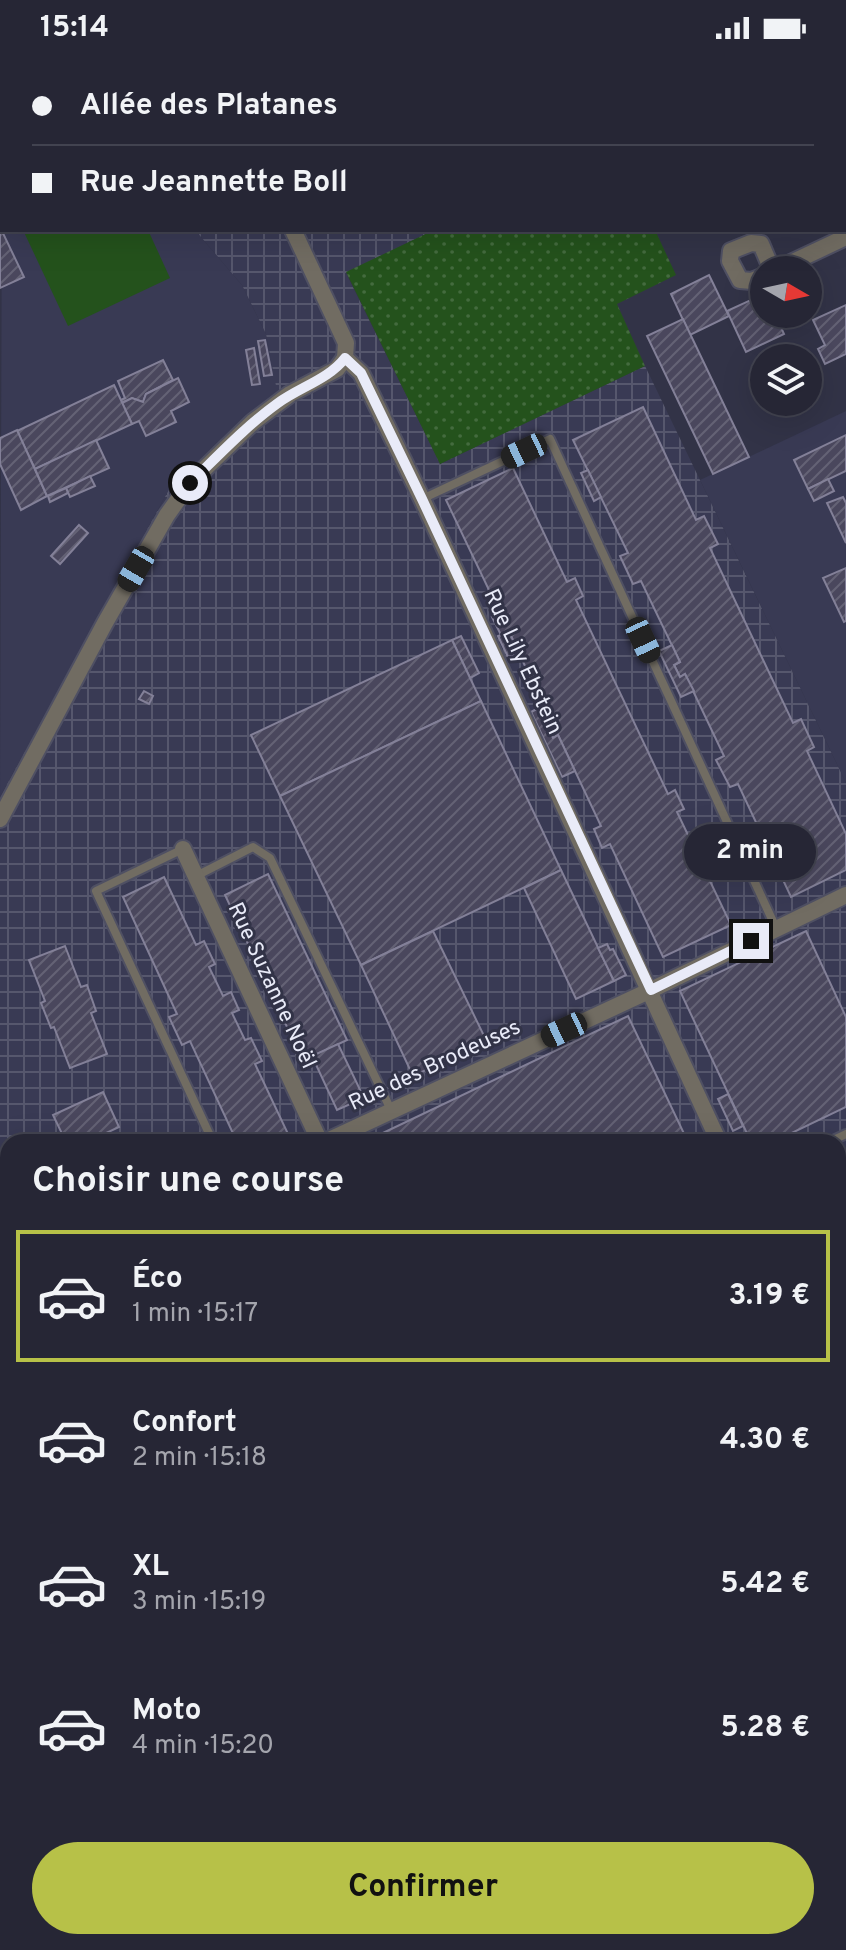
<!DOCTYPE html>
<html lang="fr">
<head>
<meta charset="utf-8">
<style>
  body { margin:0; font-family:Overpass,sans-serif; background:#2e2e3d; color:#f1f3f6; height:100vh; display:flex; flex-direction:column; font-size:30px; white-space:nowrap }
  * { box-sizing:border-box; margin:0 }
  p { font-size:26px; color:#a4a5ad }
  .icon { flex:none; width:44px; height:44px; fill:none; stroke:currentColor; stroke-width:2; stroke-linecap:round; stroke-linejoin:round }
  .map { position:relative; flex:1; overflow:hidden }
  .panel { position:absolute; left:0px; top:1078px; width:846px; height:816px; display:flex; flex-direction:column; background:#262635; border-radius:24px 24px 0 0; box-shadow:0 8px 32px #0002,0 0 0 2px #424350 }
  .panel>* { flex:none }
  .banner { position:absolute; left:0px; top:0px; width:846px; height:176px; box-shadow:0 8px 32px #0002,0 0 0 2px #424350; display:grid; align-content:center; height:176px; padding:0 32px; background:#262635 }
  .needle { width:52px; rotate:99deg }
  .fabs { position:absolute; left:750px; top:200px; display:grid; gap:16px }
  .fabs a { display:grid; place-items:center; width:72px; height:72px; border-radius:50%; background:#262635; box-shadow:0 8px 32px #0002,0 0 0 2px #424350; font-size:40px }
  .end { position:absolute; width:36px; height:36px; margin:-18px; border:10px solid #e9ebf8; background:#111; box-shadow:0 0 0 4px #111 }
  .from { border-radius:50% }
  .bubble { position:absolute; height:56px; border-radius:28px; background:#262635; box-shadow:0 8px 32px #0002,0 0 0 2px #424350; font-size:26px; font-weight:700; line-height:56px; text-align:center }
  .car { position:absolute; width:24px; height:48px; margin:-24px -12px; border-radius:10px; box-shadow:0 0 6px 2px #0007; background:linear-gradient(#222 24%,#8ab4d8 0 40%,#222 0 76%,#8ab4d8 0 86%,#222 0) }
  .banner b { display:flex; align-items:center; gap:28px; height:76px; font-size:30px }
  .banner b+b { border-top:2px solid #424350 }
  .banner i { width:20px; height:20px; background:#f1f3f6 }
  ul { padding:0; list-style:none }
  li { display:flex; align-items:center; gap:24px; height:132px; margin:0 16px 12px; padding:0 16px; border:4px solid transparent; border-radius:0px }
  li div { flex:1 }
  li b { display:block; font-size:30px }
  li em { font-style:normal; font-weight:700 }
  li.active { border-color:#b7c148 }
  li>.icon { width:72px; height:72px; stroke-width:1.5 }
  h2 { padding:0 32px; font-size:36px; line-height:96px }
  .cta { display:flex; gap:16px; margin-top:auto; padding:16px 32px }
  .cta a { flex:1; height:92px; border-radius:48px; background:#b7c148; color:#111; font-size:32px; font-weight:700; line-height:92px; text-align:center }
  .status { display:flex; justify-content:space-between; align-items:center; height:56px; padding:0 40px; background:#262635; direction:ltr }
  .status svg { height:22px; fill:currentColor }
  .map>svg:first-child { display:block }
  .built { fill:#393a54 }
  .industrial { fill:url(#industrial-grid) }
  .green { fill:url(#green-dots) }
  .pitch { fill:#24521c }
  .building { fill:url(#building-hatch); stroke:#838098; stroke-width:2 }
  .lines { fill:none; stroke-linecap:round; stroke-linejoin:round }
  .lane-casing { stroke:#4f5063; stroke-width:12 }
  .street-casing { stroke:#4f5063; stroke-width:20 }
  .secondary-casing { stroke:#4f5063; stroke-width:24 }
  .lane { stroke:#716c62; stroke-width:8 }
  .street { stroke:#716c62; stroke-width:16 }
  .secondary { stroke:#938a7b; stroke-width:20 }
  .route { stroke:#e9ebf8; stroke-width:10 }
  .labels { text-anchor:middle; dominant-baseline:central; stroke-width:6; stroke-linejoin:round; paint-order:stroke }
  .street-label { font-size:22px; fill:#e9ebf8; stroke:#323347 }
</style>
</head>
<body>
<div class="status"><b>15:14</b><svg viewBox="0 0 49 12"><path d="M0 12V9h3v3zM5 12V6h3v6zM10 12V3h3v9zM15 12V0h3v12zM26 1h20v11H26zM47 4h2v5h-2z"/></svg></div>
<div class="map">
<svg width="846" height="1894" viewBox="0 0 846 1894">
  <defs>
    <pattern id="industrial-grid" width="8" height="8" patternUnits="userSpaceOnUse" patternTransform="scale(2)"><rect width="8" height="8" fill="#393a54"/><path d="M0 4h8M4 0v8" fill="none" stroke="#56576d"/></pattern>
    <pattern id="green-dots" width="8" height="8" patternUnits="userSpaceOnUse" patternTransform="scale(2)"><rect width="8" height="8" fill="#24521c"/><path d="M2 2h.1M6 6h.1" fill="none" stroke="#446b3e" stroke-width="1.8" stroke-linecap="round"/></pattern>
    <pattern id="building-hatch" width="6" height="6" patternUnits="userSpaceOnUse" patternTransform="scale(2)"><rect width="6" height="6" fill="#4a475d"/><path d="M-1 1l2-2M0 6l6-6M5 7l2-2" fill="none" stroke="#646275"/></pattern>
  </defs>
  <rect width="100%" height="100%" fill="#323347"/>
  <g class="built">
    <polygon points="2,103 2,174 195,174 242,229 266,278 278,335 171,430 0,741"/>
    <polygon points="846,355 846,727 700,424"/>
  </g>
  <g class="industrial">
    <polygon points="73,0 730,0 731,2 74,2"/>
    <polygon points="195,174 434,174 346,217 440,408 645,310 846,727 846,1335 838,1341 838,1086 8,1086 8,1462 0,1447 0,741 171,430 277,335 266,278 242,229"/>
    <polygon points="8,1508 8,1886 99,1886 85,1894 0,1894 0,1512"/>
  </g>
  <g class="green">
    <polygon points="434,174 655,174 676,219 617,248 645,310 440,408 346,216"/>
    <polygon points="477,1886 514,1886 516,1894 451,1894"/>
  </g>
  <polygon class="pitch" points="23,174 148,174 170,222 68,270"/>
  <g class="building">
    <polygon points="235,0 295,0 291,2"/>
    <polygon points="391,0 595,0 386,2"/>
    <polygon points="0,171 24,221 0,232"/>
    <polygon points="709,219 729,260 690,279 671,238"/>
    <polygon points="764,238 764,258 775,258 784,278 746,296 727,255"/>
    <polygon points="846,249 846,298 825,308 818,293 825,289 813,264"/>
    <polygon points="683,263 749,401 713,418 647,280"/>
    <polygon points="265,284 272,319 264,320 258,285"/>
    <polygon points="254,292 260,328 252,329 246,294"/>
    <polygon points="163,304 173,324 146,338 143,346 132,342 122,347 121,344 125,342 118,325"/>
    <polygon points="178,322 189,346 171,355 176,366 146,380 139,365 132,368 122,347 132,342 143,346 146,338"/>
    <polygon points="114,329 132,368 35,413 17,375"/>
    <polygon points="643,351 696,464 704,460 718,488 710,492 793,667 801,663 814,691 807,695 846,778 846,814 791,841 738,728 730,731 716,704 724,700 685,618 680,621 674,609 680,606 641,525 633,528 620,500 628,497 573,384"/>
    <polygon points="17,374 47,440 21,454 0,408 0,382"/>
    <polygon points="846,379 846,415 808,433 794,404"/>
    <polygon points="96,384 109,412 47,440 35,413"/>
    <polygon points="513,412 567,526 575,522 583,540 576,544 668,738 675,734 684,753 677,756 731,869 663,901 610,788 602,792 594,773 601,770 558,679 553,682 547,669 552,667 509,576 501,579 492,561 500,557 446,444"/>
    <polygon points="588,414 601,441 594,445 581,417"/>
    <polygon points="90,420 95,430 70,441 66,432"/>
    <polygon points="828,423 834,435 814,445 808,433"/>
    <polygon points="66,432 68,437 50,446 48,440"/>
    <polygon points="843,441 846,447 846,487 827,447"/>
    <polygon points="79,469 88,477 60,508 51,500"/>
    <polygon points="846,512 846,565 844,566 823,522"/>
    <polygon points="509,576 519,596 508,601 498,580"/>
    <polygon points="461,580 479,617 470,622 452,584"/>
    <polygon points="452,584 481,645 280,740 251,679"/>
    <polygon points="672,589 680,606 674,609 680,621 685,618 694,635 681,641 659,595"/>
    <polygon points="144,635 153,640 149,648 139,643"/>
    <polygon points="481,645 561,814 361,909 280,740"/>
    <polygon points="544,649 552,667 547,669 553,682 558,679 575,715 562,721 531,656"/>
    <polygon points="561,814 614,925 576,943 524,832"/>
    <polygon points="268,818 347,984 303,1005 225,839"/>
    <polygon points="164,821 196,889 204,885 215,908 209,911 223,940 231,936 239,954 232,957 245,984 251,982 262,1005 255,1008 289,1080 276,1086 237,1086 190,985 182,989 169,961 177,958 123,841"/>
    <polygon points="433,875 487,986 413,1020 361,909"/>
    <polygon points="806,875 846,961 846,1051 773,1086 751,1086 680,935"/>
    <polygon points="607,888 610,894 613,893 626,919 614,925 598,892"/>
    <polygon points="65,890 81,931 87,929 96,955 91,957 107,998 70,1012 54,971 51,972 41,947 45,945 29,904"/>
    <polygon points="628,960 688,1086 364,1086"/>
    <polygon points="338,988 364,1042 337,1054 312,1000"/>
    <polygon points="103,1036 119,1071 104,1078 107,1086 66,1086 53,1059"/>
    <polygon points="728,1038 743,1070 733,1075 718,1043"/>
    <polygon points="846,1097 846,1163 838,1167 838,1100"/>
    <polygon points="838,1183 846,1200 846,1256 838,1259"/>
    <polygon points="846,1256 846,1286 838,1269 838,1259"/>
    <polygon points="8,1348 8,1373 0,1377 0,1353"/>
    <polygon points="8,1373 8,1405 0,1391 0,1377"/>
    <polygon points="844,1488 846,1504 838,1507 838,1490"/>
    <polygon points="846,1504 846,1521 838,1523 838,1507"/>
    <polygon points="846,1521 846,1537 838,1540 838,1523"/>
    <polygon points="846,1537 846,1554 842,1555 838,1540"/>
    <polygon points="842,1673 846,1689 838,1692 838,1674"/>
    <polygon points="846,1689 846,1707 838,1710 838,1692"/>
    <polygon points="846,1707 846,1725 838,1727 838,1710"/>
    <polygon points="846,1725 846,1743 841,1744 838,1727"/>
    <polygon points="8,1859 8,1886 60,1886 45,1894 0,1894 0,1864"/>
    <polygon points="846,1880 846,1894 837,1894 834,1886"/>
    <polygon points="152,1886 184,1886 187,1894 155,1894"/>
    <polygon points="254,1886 278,1886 279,1890 257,1894"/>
    <polygon points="303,1886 326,1886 327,1889 305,1894"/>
    <polygon points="540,1886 563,1886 564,1890 542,1894"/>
    <polygon points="605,1886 608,1894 588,1894 587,1891"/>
    <polygon points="671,1886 687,1886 690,1894 673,1894"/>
    <polygon points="671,1886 673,1894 655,1894 654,1890"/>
    <polygon points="687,1886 704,1886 706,1894 690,1894"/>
    <polygon points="704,1886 721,1886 723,1892 706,1894"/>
    <polygon points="834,1886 837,1894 817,1894 816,1890"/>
  </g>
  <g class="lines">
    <defs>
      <g id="lane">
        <polyline points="422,443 550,383 776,872"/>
        <polyline points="183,793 96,835 213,1086"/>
        <polyline points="196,820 253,791 270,802 391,1054"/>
        <polyline points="829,1086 846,1078"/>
      </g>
      <g id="street">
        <polyline points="210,0 211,2"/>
        <polyline points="0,68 2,66"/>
        <polyline points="293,174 346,287 345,302"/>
        <polyline points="776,214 846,181"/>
        <polyline points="764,220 752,225 740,224 730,205 731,195 751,187 761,188 772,214"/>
        <polyline points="345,302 361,317 422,443 719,1086"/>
        <polyline points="0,763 105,567 167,459 190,427 253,366 290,338 337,313 345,302"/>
        <polyline points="183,793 320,1086"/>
        <polyline points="325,1086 651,934 846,839"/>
        <polyline points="0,1113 8,1134"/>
        <polyline points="838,1334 846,1346"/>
        <polyline points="838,1384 846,1389"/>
        <polyline points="838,1433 846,1458"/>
        <polyline points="838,1802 846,1828"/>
        <polyline points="838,1869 846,1867"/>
        <polyline points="289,1886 291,1894"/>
        <polyline points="410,1886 412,1894"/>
        <polyline points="526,1886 529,1894"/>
        <polyline points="638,1886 640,1894"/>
        <polyline points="760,1894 785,1886"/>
      </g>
      <g id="secondary">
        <polyline points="838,1365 846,1354"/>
        <polyline points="114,1894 128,1886"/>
      </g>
    </defs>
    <use href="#lane" class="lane-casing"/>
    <use href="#street" class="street-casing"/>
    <use href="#secondary" class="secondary-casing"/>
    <use href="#lane" class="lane"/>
    <use href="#street" class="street"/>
    <use href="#secondary" class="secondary"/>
  </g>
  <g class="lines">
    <path class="route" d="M190 427C219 399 246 370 278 347 300 331 329 323 345 302L361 317 422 443 651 934 751 885"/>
  </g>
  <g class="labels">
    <g class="street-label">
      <text transform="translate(522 606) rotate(65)">Rue Lily Ebstein</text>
      <text transform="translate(271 930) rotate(65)">Rue Suzanne Noël</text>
      <text transform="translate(435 1010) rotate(-25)">Rue des Brodeuses</text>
    </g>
  </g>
</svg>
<div class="fabs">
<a><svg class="needle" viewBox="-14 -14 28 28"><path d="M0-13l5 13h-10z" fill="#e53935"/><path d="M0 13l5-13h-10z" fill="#a4a5ad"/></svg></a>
<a><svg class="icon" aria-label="layers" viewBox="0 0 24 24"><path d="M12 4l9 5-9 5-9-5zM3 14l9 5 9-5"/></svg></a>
</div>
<i class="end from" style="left:190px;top:427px"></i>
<i class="end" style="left:751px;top:885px"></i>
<div class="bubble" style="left:684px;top:768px;width:132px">2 min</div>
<i class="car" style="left:524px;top:395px;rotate:245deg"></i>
<i class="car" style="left:136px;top:513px;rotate:210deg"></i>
<i class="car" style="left:643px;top:584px;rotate:155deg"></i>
<i class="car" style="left:564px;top:974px;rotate:245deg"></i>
<div class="banner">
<b><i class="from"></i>Allée des Platanes</b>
<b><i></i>Rue Jeannette Boll</b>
</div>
<section class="panel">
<h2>Choisir une course</h2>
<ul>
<li class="active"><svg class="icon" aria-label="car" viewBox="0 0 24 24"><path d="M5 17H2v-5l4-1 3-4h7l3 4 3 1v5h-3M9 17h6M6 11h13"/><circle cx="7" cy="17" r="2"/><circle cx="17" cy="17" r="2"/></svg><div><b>Éco</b><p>1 min · 15:17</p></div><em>3.19 €</em></li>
<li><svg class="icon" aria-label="car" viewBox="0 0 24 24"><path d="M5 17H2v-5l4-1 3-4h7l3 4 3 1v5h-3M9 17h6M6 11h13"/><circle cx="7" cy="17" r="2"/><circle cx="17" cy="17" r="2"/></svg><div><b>Confort</b><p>2 min · 15:18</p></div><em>4.30 €</em></li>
<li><svg class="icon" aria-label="car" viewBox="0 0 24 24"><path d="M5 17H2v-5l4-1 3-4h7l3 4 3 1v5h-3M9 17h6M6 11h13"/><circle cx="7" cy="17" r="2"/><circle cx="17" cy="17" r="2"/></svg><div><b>XL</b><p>3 min · 15:19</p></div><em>5.42 €</em></li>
<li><svg class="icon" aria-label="car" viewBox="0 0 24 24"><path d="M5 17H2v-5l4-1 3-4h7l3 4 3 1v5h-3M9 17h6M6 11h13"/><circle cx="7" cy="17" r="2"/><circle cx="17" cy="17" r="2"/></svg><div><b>Moto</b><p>4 min · 15:20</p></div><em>5.28 €</em></li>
</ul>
<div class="cta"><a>Confirmer</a></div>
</section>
</div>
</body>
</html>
